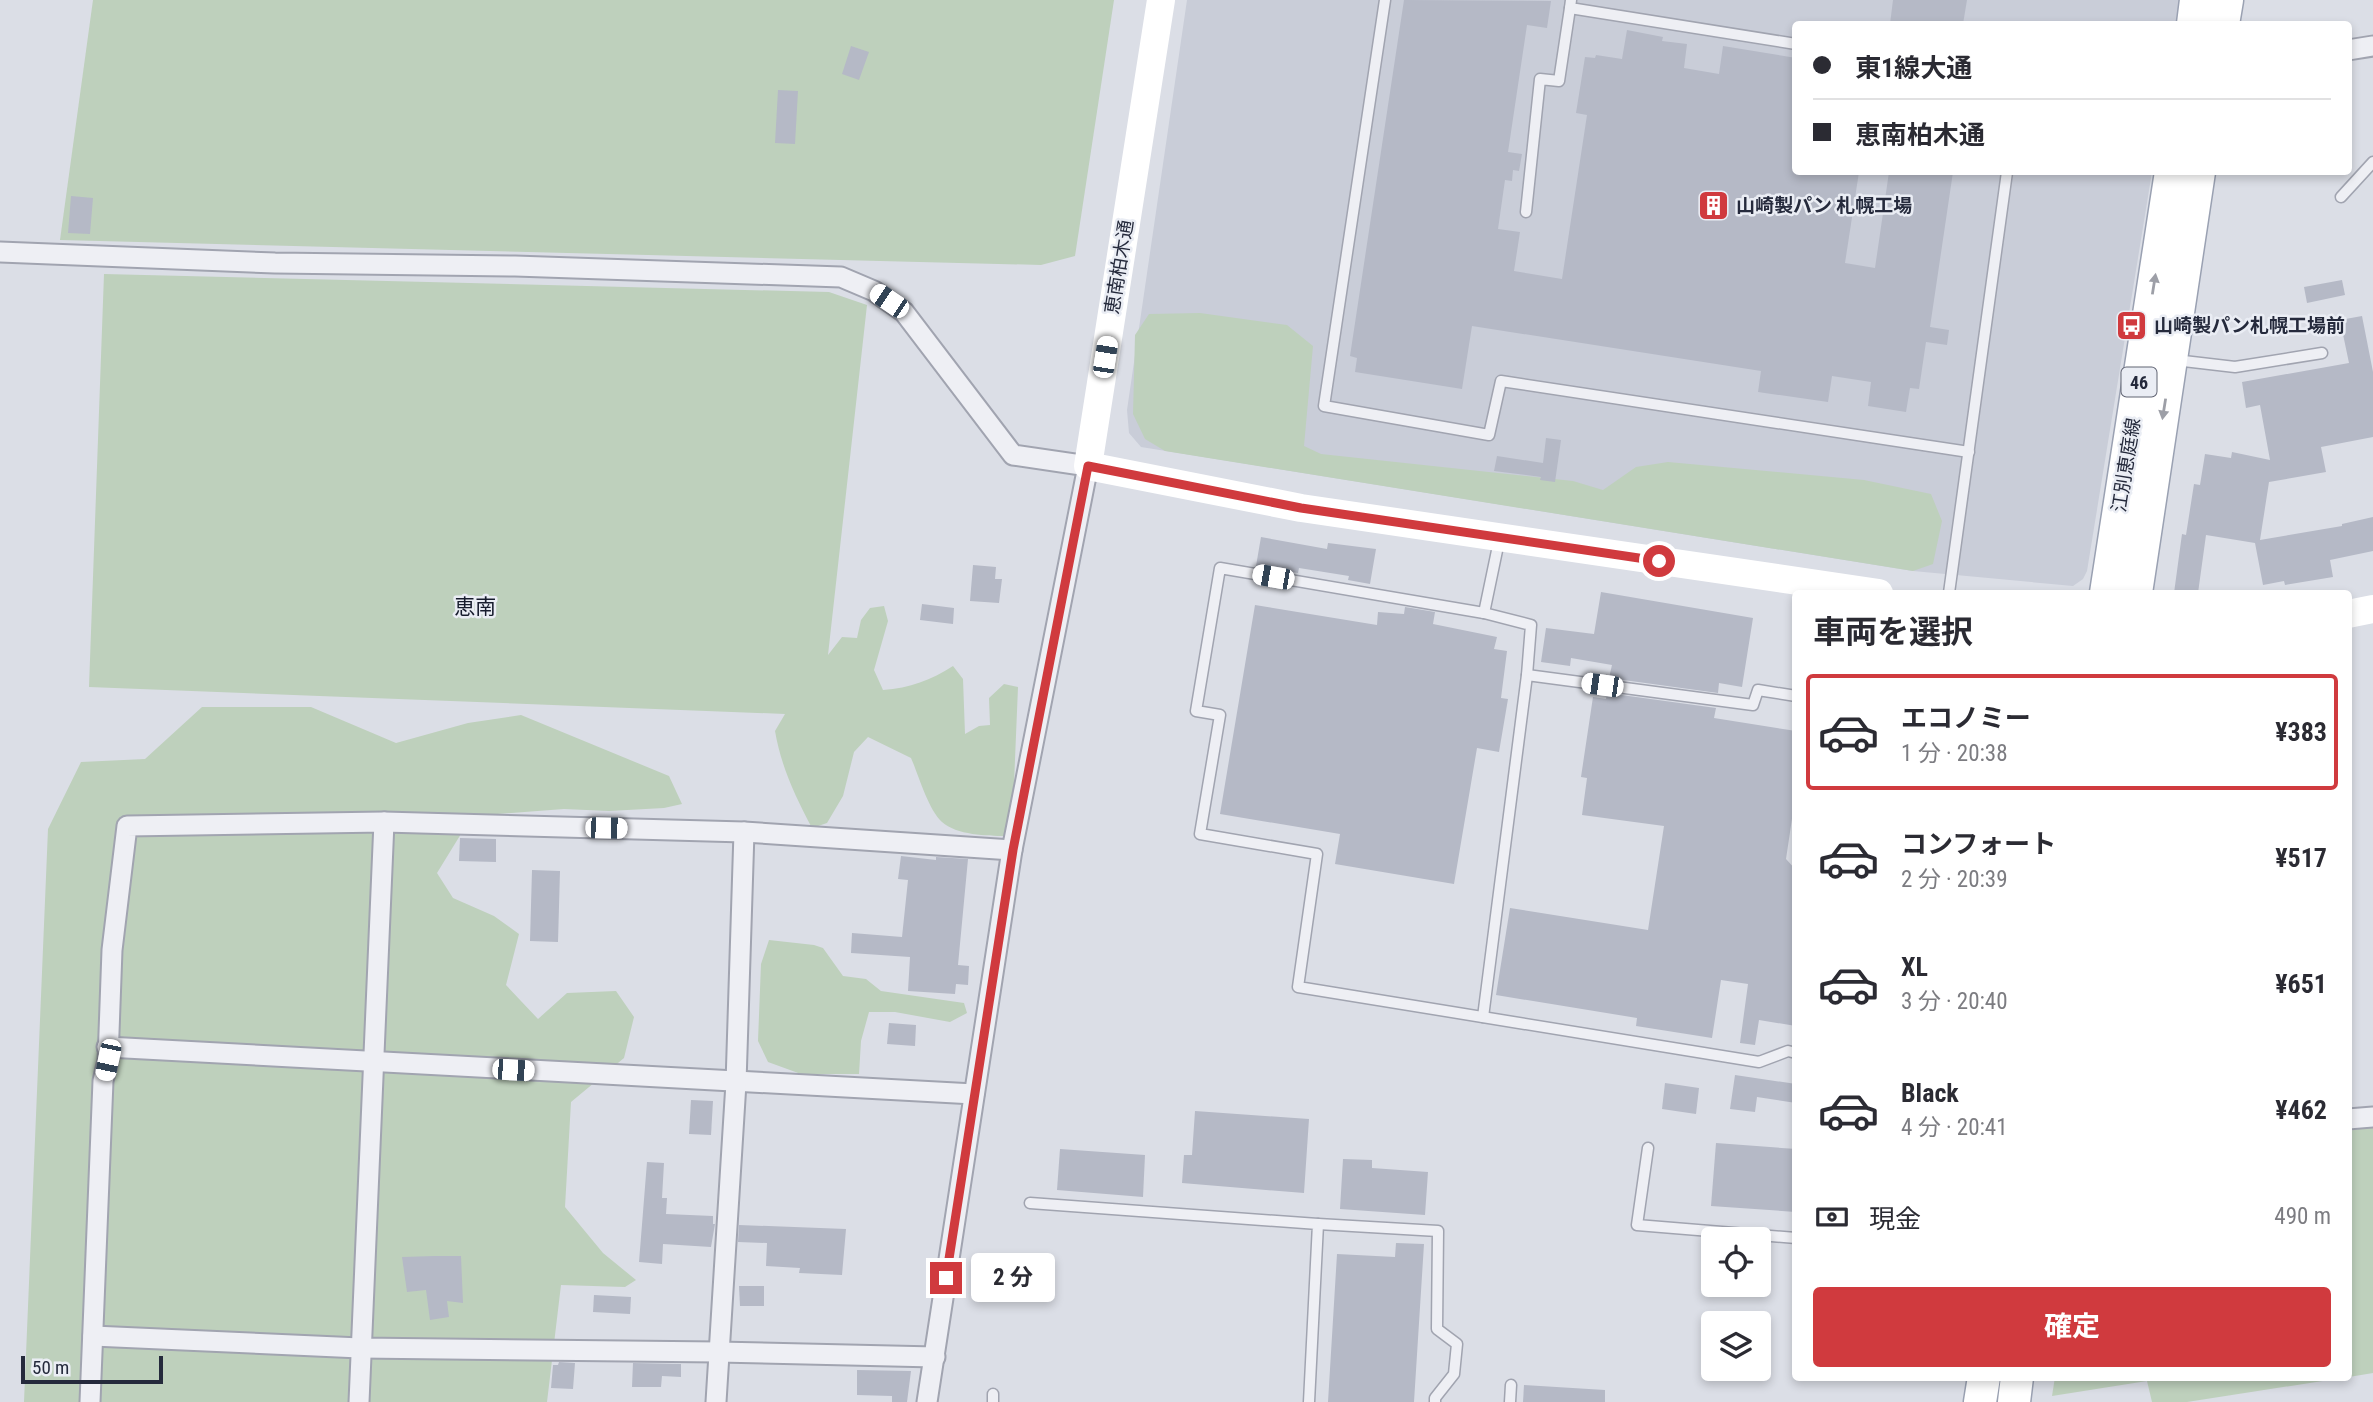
<!DOCTYPE html>
<html lang="ja">
<head>
<meta charset="utf-8">
<style>
  body { margin:0; font-family:"Roboto Condensed","Noto Sans JP",sans-serif; background:#f2f2f3; color:#2b2b33; height:100vh; display:flex; flex-direction:column; font-size:26px; white-space:nowrap }
  * { box-sizing:border-box; margin:0 }
  p { font-size:23px; color:#7c7c81 }
  .icon { flex:none; width:38px; height:38px; fill:none; stroke:currentColor; stroke-width:2; stroke-linecap:round; stroke-linejoin:round }
  .map { position:relative; flex:1; overflow:hidden }
  .side { position:absolute; left:1792px; top:590px; width:560px; height:791px; display:flex; flex-direction:column; background:#fff; border-radius:7px; box-shadow:0 4px 10px #0003 }
  .side>* { flex:none }
  .guide { position:absolute; left:1792px; top:21px; width:560px; height:154px; border-radius:7px; box-shadow:0 4px 10px #0003; display:grid; align-content:center; height:154px; padding:0 21px; background:#fff }
  .fabs { position:absolute; left:1701px; top:1227px; display:grid; gap:14px }
  .fabs a { display:grid; place-items:center; width:70px; height:70px; border-radius:7px; background:#fff; box-shadow:0 4px 10px #0003; font-size:35px }
  .scale { position:absolute; left:21px; bottom:18px; width:142px; box-sizing:border-box; padding-left:7px; border:4px solid #252a3c; border-top:0; font-size:19px; line-height:24px; white-space:nowrap; color:#252a3c; -webkit-text-stroke:5px #eaedf4; paint-order:stroke }
  .end { position:absolute; width:32px; height:32px; margin:-16px; border:9px solid #d03a3e; background:#fff; box-shadow:0 0 0 4px #fff }
  .from { border-radius:50% }
  .bubble { position:absolute; height:49px; border-radius:7px; background:#fff; box-shadow:0 4px 10px #0003; font-size:23px; font-weight:700; line-height:49px; text-align:center }
  .car { position:absolute; width:21px; height:42px; margin:-21px -10px; border-radius:9px; box-shadow:0 0 5px 2px #0007; background:linear-gradient(#fff 24%,#345 0 40%,#fff 0 76%,#345 0 86%,#fff 0) }
  .guide b { display:flex; align-items:center; gap:24px; height:66px; font-size:26px }
  .guide b+b { border-top:2px solid #e1e1e2 }
  .guide i { width:18px; height:18px; background:#2b2b33 }
  ul { padding:0; list-style:none }
  li { display:flex; align-items:center; gap:21px; height:116px; margin:0 14px 10px; padding:0 7px; border:4px solid transparent; border-radius:7px }
  li div { flex:1 }
  li b { display:block; font-size:26px }
  li em { font-style:normal; font-weight:700 }
  li.on { border-color:#d03a3e }
  li>.icon { width:63px; height:63px; stroke-width:1.5 }
  h2 { padding:0 21px; font-size:32px; line-height:84px }
  .pay { display:flex; align-items:center; gap:18px; height:77px; padding:0 21px; font-size:26px }
  .pay p { margin-inline-start:auto }
  .action { display:flex; gap:14px; margin-top:auto; padding:14px 21px }
  .action a { flex:1; height:80px; border-radius:7px; background:#d03a3e; color:#fff; font-size:28px; font-weight:700; line-height:80px; text-align:center }
  .map>svg:first-child { display:block }
  .built { fill:#c9cdd8 }
  .green { fill:#bed0bc }
  .building { fill:#b5b9c6 }
  .lines { fill:none; stroke-linecap:round; stroke-linejoin:round }
  .lane-casing { stroke:#a1a4b0; stroke-width:13 }
  .street-casing { stroke:#a1a4b0; stroke-width:23 }
  .primary-casing { stroke:#9aa1b2; stroke-width:35 }
  .lane { stroke:#eeeff4; stroke-width:10 }
  .street { stroke:#eeeff4; stroke-width:19 }
  .secondary { stroke:#fff; stroke-width:28 }
  .primary { stroke:#fff; stroke-width:32 }
  .oneway { fill:#9d9fa7 }
  .route { stroke:#d03a3e; stroke-width:9 }
  .labels { text-anchor:middle; dominant-baseline:central; stroke-width:5; stroke-linejoin:round; paint-order:stroke }
  .shield { fill:#eaedf4; stroke:#606473; stroke-width:2 }
  .shield-label { font-size:18px; font-weight:bold; fill:#252a3c }
  .poi-label { font-size:19px; font-weight:bold; fill:#252a3c; stroke:#eaedf4; text-anchor:start }
  .street-label { font-size:19px; fill:#252a3c; stroke:#eaedf4 }
  .neighbourhood-label { font-size:21px; fill:#171c2d; stroke:#eaedf4 }
</style>
</head>
<body>
<div class="map">
<svg width="2373" height="1402" viewBox="0 0 2373 1402">
  <rect width="100%" height="100%" fill="#dbdee6"/>
  <polygon class="built" points="1187,0 2180,0 2176,24 1796,24 1796,172 2152,172 2087,571 2083,579 2073,586 1913,571 1141,447 1129,433 1127,410"/>
  <g class="green">
    <polygon points="93,0 1114,0 1075,256 1041,265 60,240"/>
    <path d="M104 274 829 292 867 305 828 655 842 637 857 638 861 620 870 608 884 606 888 621 874 670 883 690C910 688 931 680 953 666L963 679 965 734 979 726 990 725 989 698 1004 684 1018 687 1014 784 1005 836C988 836 956 835 942 822 928 809 919 776 911 758L868 737 854 752 843 796 827 823 812 828C795 796 781 766 775 731L785 714 89 687Z"/>
    <polygon points="1200,313 1287,325 1313,346 1304,446 1321,454 1573,481 1603,490 1636,467 1668,462 1864,480 1931,494 1942,521 1933,564 1913,571 1165,451 1145,439 1133,414 1135,335 1149,314"/>
    <polygon points="202,707 311,707 396,743 468,723 521,715 669,776 682,804 664,808 609,811 564,809 472,816 437,873 453,898 494,916 519,934 506,985 538,1019 567,993 616,991 634,1017 624,1058 571,1102 565,1207 603,1253 636,1280 625,1287 561,1285 547,1402 24,1402 48,829 81,762 145,759"/>
    <polygon points="769,940 814,945 823,948 843,976 866,979 881,991 964,1003 967,1013 950,1022 895,1012 869,1012 861,1041 859,1074 801,1074 768,1062 758,1041 761,964"/>
    <polygon points="2373,1126 2373,1373 2349,1377 2349,1131"/>
    <polygon points="2055,1377 2348,1377 2187,1402 2152,1402 2147,1381 2052,1396"/>
  </g>
  <g class="building">
    <polygon points="1404,0 1551,1 1547,28 1527,25 1508,152 1522,154 1519,171 1513,170 1512,181 1505,180 1498,229 1520,232 1514,271 1562,279 1587,115 1576,113 1585,57 1595,58 1596,55 1622,59 1627,30 1663,37 1662,41 1687,44 1684,68 1719,74 1723,46 1796,58 1796,172 1859,172 1845,263 1875,268 1889,172 1953,172 1930,327 1949,330 1947,345 1926,342 1919,389 1910,388 1906,412 1868,406 1871,382 1832,376 1828,402 1758,392 1761,371 1472,326 1462,389 1355,372 1357,358 1350,356"/>
    <polygon points="1893,0 1967,0 1963,24 1890,24"/>
    <polygon points="851,46 869,52 859,80 842,74"/>
    <polygon points="778,90 798,91 795,144 775,143"/>
    <polygon points="71,196 93,198 90,234 68,233"/>
    <polygon points="2342,280 2345,295 2307,303 2304,287"/>
    <polygon points="2362,316 2373,372 2373,437 2321,447 2326,472 2269,482 2260,540 2342,526 2342,524 2373,517 2373,551 2330,560 2333,577 2285,585 2284,581 2263,585 2255,543 2206,535 2198,593 2174,593 2182,534 2186,535 2194,484 2200,485 2205,454 2231,458 2232,452 2270,460 2260,405 2246,408 2242,382 2349,363 2340,320"/>
    <polygon points="1546,438 1561,440 1555,482 1540,480 1541,477 1494,471 1497,456 1543,463"/>
    <polygon points="1261,537 1327,549 1328,543 1376,549 1370,584 1348,580 1349,576 1299,568 1298,573 1256,566"/>
    <polygon points="973,565 996,567 995,579 1002,579 999,603 970,601"/>
    <polygon points="1601,592 1753,618 1742,687 1719,683 1718,693 1609,678 1612,665 1571,658 1570,666 1541,662 1546,628 1594,634"/>
    <polygon points="922,604 954,608 953,624 920,620"/>
    <polygon points="1255,605 1377,625 1378,612 1404,614 1405,607 1435,612 1433,624 1497,637 1494,649 1507,651 1501,698 1508,699 1499,752 1477,748 1454,884 1335,864 1340,834 1220,814"/>
    <polygon points="1607,693 1716,708 1714,718 1796,731 1796,812 1793,812 1786,859 1796,870 1796,1026 1759,1020 1755,1045 1740,1043 1748,984 1721,980 1712,1038 1636,1026 1637,1018 1496,995 1510,908 1648,930 1664,826 1582,815 1587,778 1581,777 1593,697 1606,699"/>
    <polygon points="460,838 496,839 496,862 459,861"/>
    <polygon points="901,856 936,860 936,857 968,859 958,965 969,966 968,985 956,984 955,994 908,991 910,957 851,953 852,933 902,937 908,880 898,879"/>
    <polygon points="532,870 560,871 558,942 530,941"/>
    <polygon points="889,1023 916,1025 915,1046 887,1044"/>
    <polygon points="1735,1075 1796,1084 1796,1103 1757,1097 1755,1112 1730,1109"/>
    <polygon points="1665,1083 1699,1088 1696,1114 1662,1109"/>
    <polygon points="691,1100 713,1101 711,1135 689,1134"/>
    <polygon points="1195,1111 1309,1119 1304,1193 1182,1183 1184,1155 1192,1155"/>
    <polygon points="1716,1143 1796,1149 1796,1212 1711,1206"/>
    <polygon points="1060,1149 1145,1155 1143,1197 1057,1190"/>
    <polygon points="1343,1159 1372,1160 1372,1168 1428,1172 1425,1215 1340,1209"/>
    <polygon points="647,1162 664,1163 662,1198 667,1198 666,1214 713,1216 713,1224 715,1224 711,1247 663,1244 662,1264 639,1262"/>
    <polygon points="739,1225 846,1229 842,1275 799,1273 800,1268 766,1266 767,1243 738,1242"/>
    <polygon points="1396,1243 1424,1244 1414,1402 1328,1402 1337,1254 1395,1257"/>
    <polygon points="434,1256 461,1256 463,1303 447,1301 449,1317 430,1320 426,1290 407,1292 402,1257"/>
    <polygon points="739,1286 764,1286 764,1306 740,1306"/>
    <polygon points="594,1295 631,1297 630,1314 593,1312"/>
    <polygon points="559,1362 575,1363 573,1389 551,1388 553,1365 558,1365"/>
    <polygon points="633,1363 681,1364 681,1377 662,1376 661,1387 632,1387"/>
    <polygon points="857,1370 911,1371 907,1402 892,1402 892,1396 857,1395"/>
    <polygon points="1524,1385 1605,1390 1605,1402 1523,1402"/>
  </g>
  <g class="lines">
    <defs>
      <g id="lane">
        <polyline points="1385,0 1324,406 1489,435 1501,381 1969,452"/>
        <polyline points="1571,0 1570,8 1796,44"/>
        <polyline points="2341,197 2373,162"/>
        <polyline points="1526,212 1540,79 1559,81 1570,8"/>
        <polyline points="2175,360 2235,367 2322,353"/>
        <polyline points="1499,541 1484,613 1531,625 1527,675"/>
        <polyline points="1949,593 2007,172"/>
        <polyline points="1484,613 1220,568 1196,711 1220,715 1200,834 1317,854 1298,987 1759,1062 1788,1051 1796,1053"/>
        <polyline points="1483,1017 1527,675 1753,705 1758,690 1796,696"/>
        <polyline points="1648,1148 1637,1225 1796,1238"/>
        <polyline points="1030,1203 1318,1224 1309,1402"/>
        <polyline points="1318,1224 1438,1231 1437,1329 1457,1344 1454,1374 1435,1398 1435,1402"/>
        <polyline points="993,1402 993,1394"/>
        <polyline points="1510,1402 1511,1385"/>
      </g>
      <g id="street">
        <polyline points="2348,50 2373,46"/>
        <polyline points="0,252 275,263 515,266 841,277 874,291 904,312 1013,455 1088,466 1012,850 927,1402"/>
        <polyline points="107,1047 974,1094"/>
        <polyline points="2348,1119 2373,1117"/>
        <polyline points="93,1336 360,1348 718,1352 935,1357"/>
        <polyline points="90,1402 103,1081 108,1060 112,950 127,826 384,822 744,832 1012,850"/>
        <polyline points="359,1402 384,822"/>
        <polyline points="716,1402 736,1083 744,832"/>
      </g>
      <g id="primary">
        <polyline points="2193,24 2196,0"/>
        <polyline points="2223,24 2227,0"/>
        <polyline points="2106,593 2171,172"/>
        <polyline points="2136,593 2199,172"/>
        <polyline points="1980,1402 1984,1377"/>
        <polyline points="2014,1402 2017,1377"/>
      </g>
    </defs>
    <use href="#lane" class="lane-casing"/>
    <use href="#street" class="street-casing"/>
    <use href="#primary" class="primary-casing"/>
    <use href="#lane" class="lane"/>
    <use href="#street" class="street"/>
    <g class="secondary">
      <polyline points="1161,0 1088,466 1301,508 1879,593"/>
      <polyline points="2348,614 2373,609"/>
    </g>
    <use href="#primary" class="primary"/>
  </g>
  <defs><path id="oneway-solid" d="M-6-.8H1V-3.2L6.5 0L1 3.2V.8H-6Z" transform="scale(1.75)"/></defs>
  <g class="oneway">
    <use href="#oneway-solid" transform="translate(2154 284) rotate(-81)"/>
    <use href="#oneway-solid" transform="translate(2164 409) rotate(99)"/>
  </g>
  <g class="lines">
    <polyline class="route" points="946,1278 1013,850 1088,466 1301,508 1659,561"/>
  </g>
  <defs>
    <symbol id="building-square" viewBox="-11 -11 22 22"><rect x="-9" y="-9" width="18" height="18" rx="4" fill="#d03a3e" stroke="#eaedf4"/><path d="M-4-6H4V6H1V3H-1V6H-4ZM-2.5-4.3h1.7v1.8h-1.7ZM.8-4.3h1.7v1.8H.8ZM-2.5-1h1.7V.8h-1.7ZM.8-1h1.7V.8H.8Z" fill="#fff"/></symbol>
    <symbol id="bus-square" viewBox="-11 -11 22 22"><rect x="-9" y="-9" width="18" height="18" rx="4" fill="#d03a3e" stroke="#eaedf4"/><path d="M-5-6H5V4H4V6H2V4H-2V6H-4V4H-5ZM-3.5-4V0h7V-4ZM-3.5 1.2v1.5H-2V1.2ZM2 1.2v1.5H3.5V1.2Z" fill="#fff"/></symbol>
  </defs>
  <g fill-rule="evenodd">
    <use href="#building-square" x="1696" y="188" width="35" height="35"/>
    <use href="#bus-square" x="2114" y="308" width="35" height="35"/>
  </g>
  <g class="labels">
    <rect class="shield" x="2121.5" y="367.5" width="35" height="29" rx="5"/>
    <g class="shield-label">
      <text x="2139" y="382">46</text>
    </g>
    <g class="poi-label">
      <text x="1736" y="205">山崎製パン 札幌工場</text>
      <text x="2154" y="325">山崎製パン札幌工場前</text>
    </g>
    <g class="street-label">
      <text transform="translate(1119 267) rotate(-81)">恵南柏木通</text>
      <text transform="translate(2126 465) rotate(-81)">江別恵庭線</text>
    </g>
    <g class="neighbourhood-label">
      <text x="475" y="607">恵南</text>
    </g>
  </g>
</svg>
<div class="fabs">
<a><svg class="icon" aria-label="locate" viewBox="0 0 24 24"><circle cx="12" cy="12" r="6"/><path d="M12 2v4M12 18v4M2 12h4M18 12h4"/></svg></a>
<a><svg class="icon" aria-label="layers" viewBox="0 0 24 24"><path d="M12 4l9 5-9 5-9-5zM3 14l9 5 9-5"/></svg></a>
</div>
<div class="scale">50 m</div>
<i class="end from" style="left:1659px;top:561px"></i>
<i class="end" style="left:946px;top:1278px"></i>
<div class="bubble" style="left:971px;top:1253px;width:84px">2 分</div>
<i class="car" style="left:889px;top:301px;rotate:304deg"></i>
<i class="car" style="left:1105px;top:357px;rotate:9deg"></i>
<i class="car" style="left:1273px;top:577px;rotate:280deg"></i>
<i class="car" style="left:1602px;top:685px;rotate:278deg"></i>
<i class="car" style="left:606px;top:828px;rotate:91deg"></i>
<i class="car" style="left:108px;top:1060px;rotate:192deg"></i>
<i class="car" style="left:513px;top:1070px;rotate:93deg"></i>
<div class="guide">
<b><i class="from"></i>東1線大通</b>
<b><i></i>恵南柏木通</b>
</div>
<section class="side">
<h2>車両を選択</h2>
<ul>
<li class="on"><svg class="icon" aria-label="car" viewBox="0 0 24 24"><path d="M5 17H2v-5l4-1 3-4h7l3 4 3 1v5h-3M9 17h6M6 11h13"/><circle cx="7" cy="17" r="2"/><circle cx="17" cy="17" r="2"/></svg><div><b>エコノミー</b><p>1 分 · 20:38</p></div><em>¥383</em></li>
<li><svg class="icon" aria-label="car" viewBox="0 0 24 24"><path d="M5 17H2v-5l4-1 3-4h7l3 4 3 1v5h-3M9 17h6M6 11h13"/><circle cx="7" cy="17" r="2"/><circle cx="17" cy="17" r="2"/></svg><div><b>コンフォート</b><p>2 分 · 20:39</p></div><em>¥517</em></li>
<li><svg class="icon" aria-label="car" viewBox="0 0 24 24"><path d="M5 17H2v-5l4-1 3-4h7l3 4 3 1v5h-3M9 17h6M6 11h13"/><circle cx="7" cy="17" r="2"/><circle cx="17" cy="17" r="2"/></svg><div><b>XL</b><p>3 分 · 20:40</p></div><em>¥651</em></li>
<li><svg class="icon" aria-label="car" viewBox="0 0 24 24"><path d="M5 17H2v-5l4-1 3-4h7l3 4 3 1v5h-3M9 17h6M6 11h13"/><circle cx="7" cy="17" r="2"/><circle cx="17" cy="17" r="2"/></svg><div><b>Black</b><p>4 分 · 20:41</p></div><em>¥462</em></li>
</ul>
<div class="pay"><svg class="icon" aria-label="cash" viewBox="0 0 24 24"><path d="M3 7h18v10H3z"/><circle cx="12" cy="12" r="2"/></svg>現金<p>490 m</p></div>
<div class="action"><a>確定</a></div>
</section>
</div>
</body>
</html>
